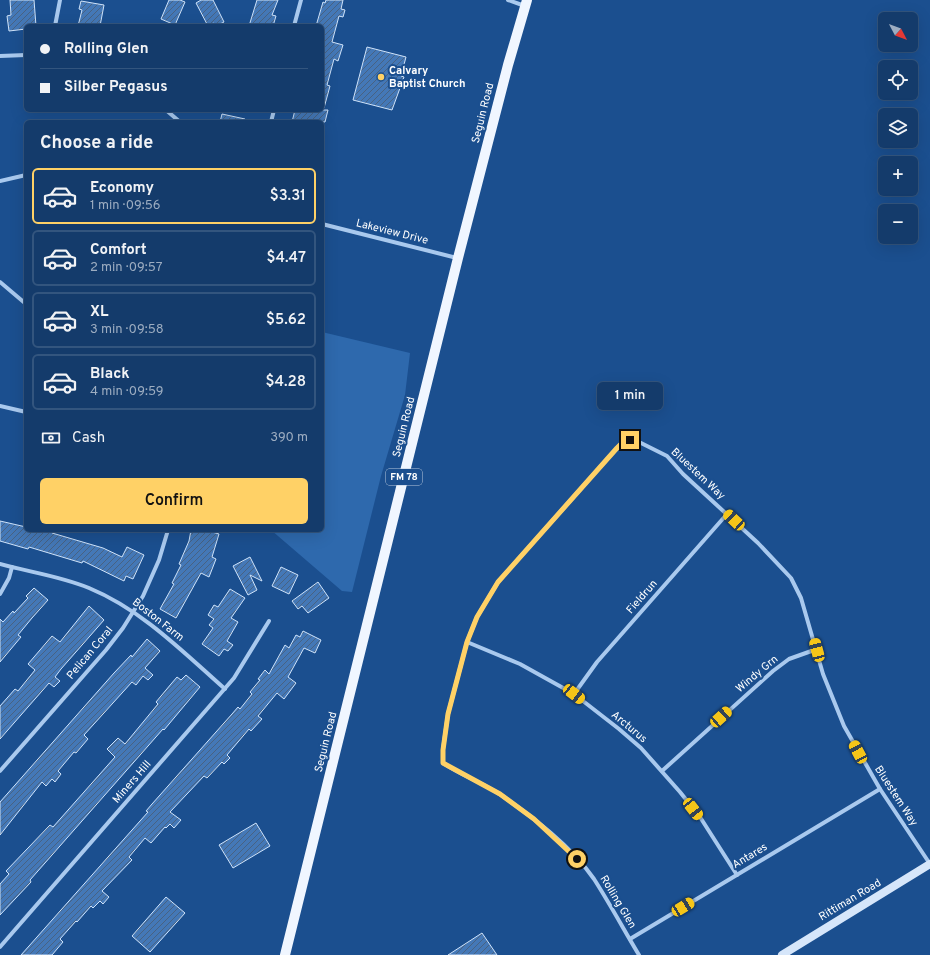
<!DOCTYPE html>
<html lang="en">
<head>
<meta charset="utf-8">
<style>
  body { margin:0; font-family:Overpass,sans-serif; background:#214673; color:#f1f3f6; height:100vh; display:flex; flex-direction:column; font-size:15px; white-space:nowrap }
  * { box-sizing:border-box; margin:0 }
  p { font-size:13px; color:#9dadc1 }
  .icon { flex:none; width:22px; height:22px; fill:none; stroke:currentColor; stroke-width:2; stroke-linecap:round; stroke-linejoin:round }
  .map { position:relative; flex:1; overflow:hidden }
  .details { position:absolute; left:24px; top:120px; width:300px; height:412px; display:flex; flex-direction:column; background:#143b6b; border-radius:6px; box-shadow:0 4px 16px #0002,0 0 0 1px #33557e }
  .details>* { flex:none }
  .banner { position:absolute; left:24px; top:24px; width:300px; height:88px; border-radius:6px; box-shadow:0 4px 16px #0002,0 0 0 1px #33557e; display:grid; align-content:center; height:88px; padding:0 16px; background:#143b6b }
  .needle { width:26px; rotate:131deg }
  .fabs { position:absolute; left:878px; top:12px; display:grid; gap:8px }
  .fabs a { display:grid; place-items:center; width:40px; height:40px; border-radius:6px; background:#143b6b; box-shadow:0 4px 16px #0002,0 0 0 1px #33557e; font-size:20px }
  .end { position:absolute; width:18px; height:18px; margin:-9px; border:5px solid #ffd166; background:#111; box-shadow:0 0 0 2px #111 }
  .from { border-radius:50% }
  .bubble { position:absolute; height:28px; border-radius:6px; background:#143b6b; box-shadow:0 4px 16px #0002,0 0 0 1px #33557e; font-size:13px; font-weight:600; line-height:28px; text-align:center }
  .car { position:absolute; width:12px; height:24px; margin:-12px -6px; border-radius:5px; box-shadow:0 0 3px 1px #0007; background:linear-gradient(#f5c518 24%,#345 0 40%,#f5c518 0 76%,#345 0 86%,#f5c518 0) }
  .banner b { display:flex; align-items:center; gap:14px; height:38px; font-size:15px }
  .banner b+b { border-top:1px solid #33557e }
  .banner i { width:10px; height:10px; background:#f1f3f6 }
  ul { padding:0; list-style:none }
  li { display:flex; align-items:center; gap:12px; height:56px; margin:0 8px 6px; padding:0 8px; border:2px solid #33557e; border-radius:6px }
  li div { flex:1 }
  li b { display:block; font-size:15px }
  li em { font-style:normal; font-weight:600 }
  li.on { border-color:#ffd166 }
  li>.icon { width:36px; height:36px; stroke-width:1.5 }
  h2 { padding:0 16px; font-size:18px; line-height:48px }
  .pay { display:flex; align-items:center; gap:10px; height:44px; padding:0 16px; font-size:15px }
  .pay p { margin-inline-start:auto }
  .primary-button { display:flex; gap:8px; margin-top:auto; padding:8px 16px }
  .primary-button a { flex:1; height:46px; border-radius:6px; background:#ffd166; color:#111; font-size:16px; font-weight:600; line-height:46px; text-align:center }
  .map>svg:first-child { display:block }
  .grass { fill:#2e69ad }
  .building { fill:url(#building-hatch); stroke:#cfe3fa }
  .lines { fill:none; stroke-linecap:round; stroke-linejoin:round }
  .street { stroke:#a9c9ee; stroke-width:4 }
  .secondary { stroke:#d6e6fa; stroke-width:8 }
  .primary { stroke:#f0f6ff; stroke-width:10 }
  .route { stroke:#ffd166; stroke-width:5 }
  .poi-dot { fill:#ffd166; stroke:#1b4f8f; stroke-width:1.5 }
  .labels { text-anchor:middle; dominant-baseline:central; stroke-width:4; stroke-linejoin:round; paint-order:stroke }
  .shield { fill:#1b4f8f; stroke:#bbcadd; stroke-width:1 }
  .shield-label { font-size:10px; font-weight:bold; fill:#fff }
  .poi-label { font-size:11px; font-weight:bold; fill:#fff; stroke:#1b4f8f; text-anchor:start }
  .street-label { font-size:11px; fill:#fff; stroke:#1b4f8f }
</style>
</head>
<body>
<div class="map">
<svg width="930" height="955" viewBox="0 0 930 955">
  <defs>
    <pattern id="building-hatch" width="6" height="6" patternUnits="userSpaceOnUse"><rect width="6" height="6" fill="#4478b7"/><path d="M-1 1l2-2M0 6l6-6M5 7l2-2" fill="none" stroke="#486282"/></pattern>
  </defs>
  <rect width="100%" height="100%" fill="#1b4f8f"/>
  <polygon class="grass" points="322,332 410,353 405,395 381,476 352,592 342,591 271,530 322,530"/>
  <g class="building">
    <polygon points="10,0 34,0 36,26 26,26 26,29 9,31 7,16 11,15"/>
    <polygon points="169,0 180,0 185,2 175,25 161,19"/>
    <polygon points="201,0 213,0 224,22 216,26 214,23 208,26 196,3"/>
    <polygon points="257,0 278,0 272,15 276,16 273,26 249,26"/>
    <polygon points="326,0 343,0 341,9 345,10 343,17 339,16 332,42 343,45 338,61 334,59 327,85 330,86 324,108 322,107 322,26 316,26 323,2 325,3"/>
    <polygon points="81,1 104,5 100,26 78,26 82,10 79,9"/>
    <polygon points="367,47 406,57 401,76 404,77 392,110 353,100"/>
    <polygon points="295,110 328,110 325,122 292,122"/>
    <polygon points="222,114 245,119 245,122 220,122"/>
    <polygon points="0,521 26,527 26,530 53,530 52,533 103,548 122,557 127,547 144,555 133,579 126,576 124,581 83,561 82,563 29,547 28,549 0,541"/>
    <polygon points="191,530 205,530 219,534 212,557 216,559 209,577 201,573 176,618 160,609 174,584 172,583 181,565 179,564 189,541"/>
    <polygon points="250,557 262,581 250,575 257,590 248,595 233,566"/>
    <polygon points="281,567 298,575 289,594 272,586"/>
    <polygon points="318,582 329,598 308,613 302,606 298,609 292,601"/>
    <polygon points="34,588 48,600 32,618 18,635 21,637 0,662 0,619 3,622 13,611 14,613 28,598 26,596"/>
    <polygon points="230,589 245,598 231,618 238,622 227,641 233,645 228,651 224,649 219,656 202,644 213,628 209,625 214,619 208,615 214,605 218,607"/>
    <polygon points="89,606 104,620 61,669 55,677 60,681 54,687 49,683 0,739 0,706 15,689 18,691 35,670 28,664 52,636 60,642"/>
    <polygon points="303,631 321,640 315,653 304,648 288,677 296,683 284,699 277,693 258,716 262,719 251,731 249,729 227,755 230,758 224,764 222,762 207,778 204,776 170,812 181,820 174,828 170,824 166,828 165,827 151,843 145,838 129,857 132,860 102,891 109,897 103,904 100,901 93,908 91,906 77,922 76,921 60,939 63,942 52,955 21,955 148,812 146,811 152,804 232,714 238,707 240,709 252,694 250,692 260,680 258,679 265,670 269,674 285,645 289,648 296,635 300,637"/>
    <polygon points="147,639 160,651 145,668 153,675 148,680 143,676 136,685 132,682 84,735 88,739 76,753 74,752 58,771 61,774 55,782 52,779 46,786 42,782 0,835 0,802 114,673 131,655 132,657"/>
    <polygon points="186,675 200,687 164,730 163,729 30,880 31,882 0,915 0,884 9,874 6,871 50,825 53,827 115,757 107,749 118,738 125,744 158,704 156,702 171,684 177,677 181,680"/>
    <polygon points="256,823 270,846 233,868 219,845"/>
    <polygon points="166,897 185,913 150,952 132,936"/>
    <polygon points="482,933 497,955 448,955"/>
  </g>
  <g class="lines">
    <g class="street">
      <polyline points="508,0 525,6"/>
      <polyline points="55,26 60,0"/>
      <polyline points="294,26 301,0"/>
      <polyline points="0,56 26,55"/>
      <polyline points="166,110 180,122"/>
      <polyline points="271,122 274,110"/>
      <polyline points="0,181 26,175"/>
      <polyline points="322,224 457,258"/>
      <polyline points="0,282 26,304"/>
      <polyline points="0,406 26,412"/>
      <path d="M0 564C29 572 60 576 89 588 142 610 182 651 225 689"/>
      <polyline points="0,594 9,578 12,567"/>
      <polyline points="467,642 520,664 574,694 619,729 641,748 680,792 700,817 737,875"/>
      <polyline points="574,694 597,662 727,514"/>
      <polyline points="0,771 106,650 123,628 143,596 159,560 168,530"/>
      <polyline points="662,771 773,671 789,659 817,649"/>
      <polyline points="630,939 880,789"/>
      <polyline points="0,947 234,678 269,621"/>
      <path d="M639 955C624 930 610 904 594 879 571 846 534 818 501 795 483 783 461 775 443 763V749L448 714 467 642 477 617 498 582 617 448 623 442 637 441 667 456 683 474 758 543 791 578 801 598 823 674 844 726 880 789 930 864"/>
    </g>
    <polyline class="secondary" points="782,955 930,864"/>
    <polyline class="primary" points="285,955 458,258 508,65 527,0"/>
  </g>
  <g class="lines">
    <polyline class="route" points="577,859 534,819 500,794 443,763 443,750 448,714 467,642 477,617 498,582 617,448 623,442 630,440"/>
  </g>
  <circle class="poi-dot" cx="381" cy="77" r="4"/>
  <g class="labels">
    <rect class="shield" x="386" y="469" width="36" height="16" rx="3"/>
    <g class="shield-label">
      <text x="404" y="477">FM 78</text>
    </g>
    <g class="poi-label">
      <text x="389" y="71">Calvary<tspan x="389" dy="13">Baptist Church</tspan></text>
    </g>
    <g class="street-label">
      <text transform="translate(483 113) rotate(-76)">Seguin Road</text>
      <text transform="translate(392 232) rotate(14)">Lakeview Drive</text>
      <text transform="translate(404 427) rotate(-76)">Seguin Road</text>
      <text transform="translate(698 474) rotate(43)">Bluestem Way</text>
      <text transform="translate(642 597) rotate(-49)">Fieldrun</text>
      <text transform="translate(158 620) rotate(38)">Boston Farm</text>
      <text transform="translate(90 653) rotate(-50)">Pelican Coral</text>
      <text transform="translate(757 674) rotate(-40)">Windy Grn</text>
      <text transform="translate(629 727) rotate(40)">Arcturus</text>
      <text transform="translate(326 742) rotate(-76)">Seguin Road</text>
      <text transform="translate(132 782) rotate(-49)">Miners Hill</text>
      <text transform="translate(896 796) rotate(57)">Bluestem Way</text>
      <text transform="translate(750 856) rotate(-31)">Antares</text>
      <text transform="translate(850 900) rotate(-31)">Rittiman Road</text>
      <text transform="translate(618 902) rotate(59)">Rolling Glen</text>
    </g>
  </g>
</svg>
<div class="fabs">
<a><svg class="needle" viewBox="-14 -14 28 28"><path d="M0-13l5 13h-10z" fill="#e53935"/><path d="M0 13l5-13h-10z" fill="#9dadc1"/></svg></a>
<a><svg class="icon" aria-label="locate" viewBox="0 0 24 24"><circle cx="12" cy="12" r="6"/><path d="M12 2v4M12 18v4M2 12h4M18 12h4"/></svg></a>
<a><svg class="icon" aria-label="layers" viewBox="0 0 24 24"><path d="M12 4l9 5-9 5-9-5zM3 14l9 5 9-5"/></svg></a>
<a>+</a>
<a>−</a>
</div>
<i class="end from" style="left:577px;top:859px"></i>
<i class="end" style="left:630px;top:440px"></i>
<div class="bubble" style="left:597px;top:382px;width:66px">1 min</div>
<i class="car" style="left:734px;top:520px;rotate:313deg"></i>
<i class="car" style="left:817px;top:650px;rotate:345deg"></i>
<i class="car" style="left:574px;top:694px;rotate:128deg"></i>
<i class="car" style="left:721px;top:717px;rotate:48deg"></i>
<i class="car" style="left:858px;top:752px;rotate:332deg"></i>
<i class="car" style="left:693px;top:809px;rotate:142deg"></i>
<i class="car" style="left:683px;top:907px;rotate:59deg"></i>
<div class="banner">
<b><i class="from"></i>Rolling Glen</b>
<b><i></i>Silber Pegasus</b>
</div>
<section class="details">
<h2>Choose a ride</h2>
<ul>
<li class="on"><svg class="icon" aria-label="car" viewBox="0 0 24 24"><path d="M5 17H2v-5l4-1 3-4h7l3 4 3 1v5h-3M9 17h6M6 11h13"/><circle cx="7" cy="17" r="2"/><circle cx="17" cy="17" r="2"/></svg><div><b>Economy</b><p>1 min · 09:56</p></div><em>$3.31</em></li>
<li><svg class="icon" aria-label="car" viewBox="0 0 24 24"><path d="M5 17H2v-5l4-1 3-4h7l3 4 3 1v5h-3M9 17h6M6 11h13"/><circle cx="7" cy="17" r="2"/><circle cx="17" cy="17" r="2"/></svg><div><b>Comfort</b><p>2 min · 09:57</p></div><em>$4.47</em></li>
<li><svg class="icon" aria-label="car" viewBox="0 0 24 24"><path d="M5 17H2v-5l4-1 3-4h7l3 4 3 1v5h-3M9 17h6M6 11h13"/><circle cx="7" cy="17" r="2"/><circle cx="17" cy="17" r="2"/></svg><div><b>XL</b><p>3 min · 09:58</p></div><em>$5.62</em></li>
<li><svg class="icon" aria-label="car" viewBox="0 0 24 24"><path d="M5 17H2v-5l4-1 3-4h7l3 4 3 1v5h-3M9 17h6M6 11h13"/><circle cx="7" cy="17" r="2"/><circle cx="17" cy="17" r="2"/></svg><div><b>Black</b><p>4 min · 09:59</p></div><em>$4.28</em></li>
</ul>
<div class="pay"><svg class="icon" aria-label="cash" viewBox="0 0 24 24"><path d="M3 7h18v10H3z"/><circle cx="12" cy="12" r="2"/></svg>Cash<p>390 m</p></div>
<div class="primary-button"><a>Confirm</a></div>
</section>
</div>
</body>
</html>
